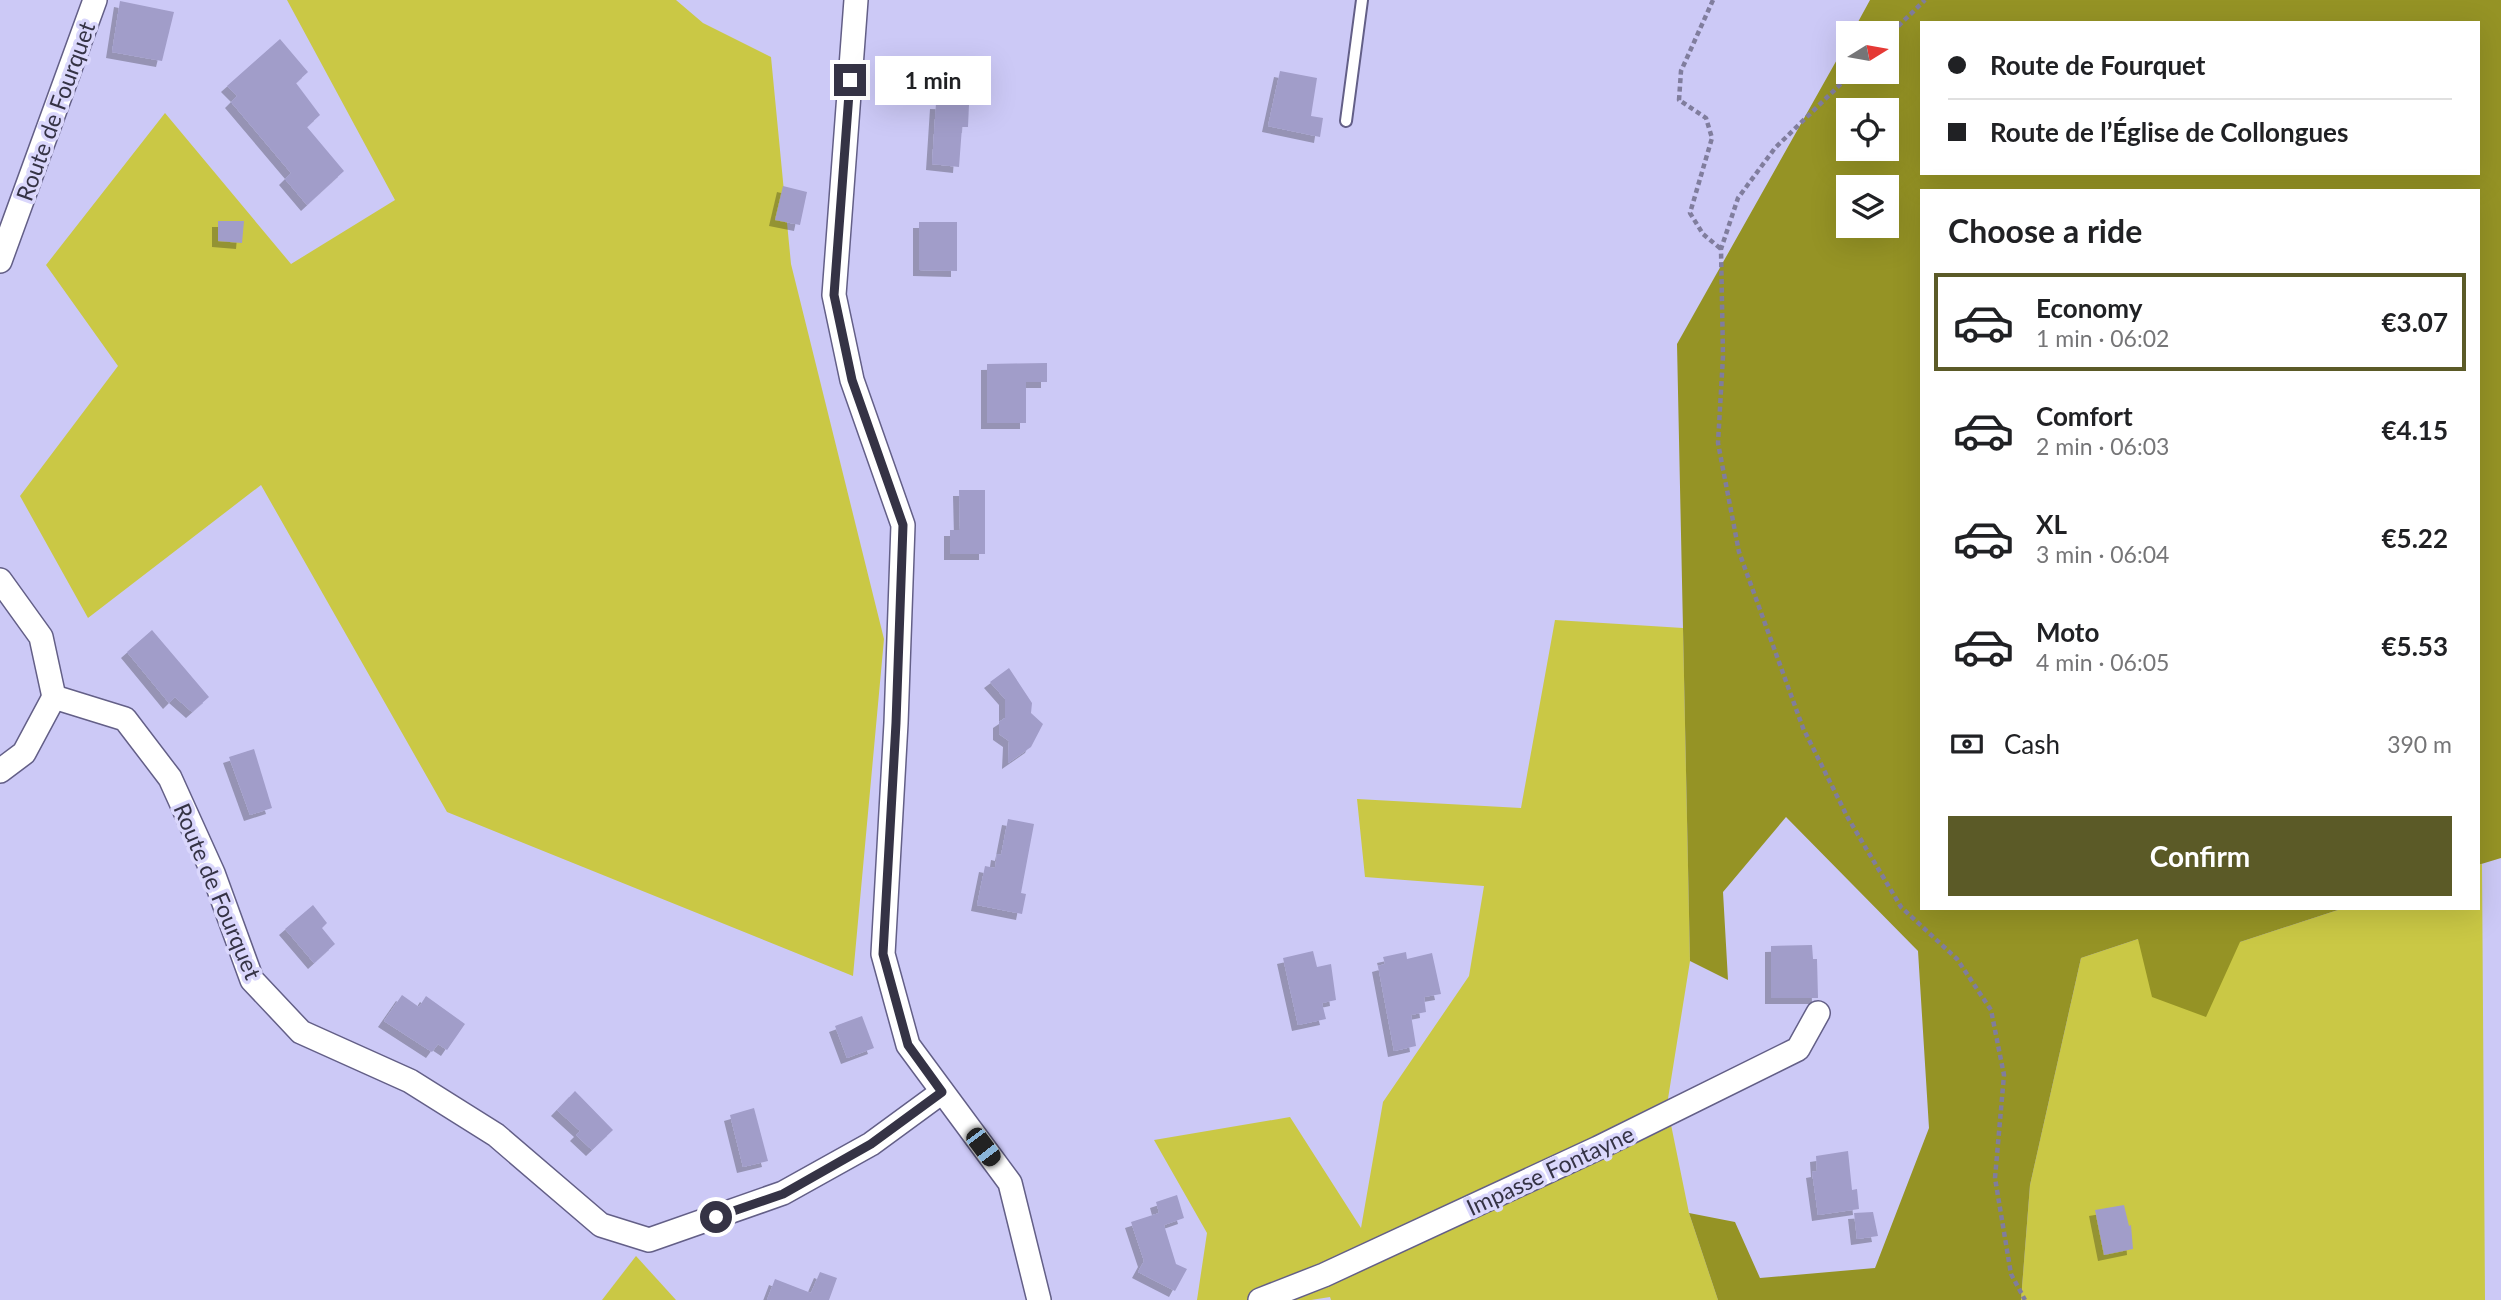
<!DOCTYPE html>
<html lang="en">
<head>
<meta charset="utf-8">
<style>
  body { margin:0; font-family:Lato,sans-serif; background:#f2f2f2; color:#202124; height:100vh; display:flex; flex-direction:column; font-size:26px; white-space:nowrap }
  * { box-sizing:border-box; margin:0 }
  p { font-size:23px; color:#757577 }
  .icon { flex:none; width:38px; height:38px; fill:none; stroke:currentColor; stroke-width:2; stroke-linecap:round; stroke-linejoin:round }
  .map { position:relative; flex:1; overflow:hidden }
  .panel { position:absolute; left:1920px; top:189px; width:560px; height:721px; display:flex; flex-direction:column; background:#fff; border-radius:0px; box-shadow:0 7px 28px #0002 }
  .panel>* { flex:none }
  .hud { position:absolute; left:1920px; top:21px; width:560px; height:154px; border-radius:0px; box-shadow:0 7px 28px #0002; display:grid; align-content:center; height:154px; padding:0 28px; background:#fff }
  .needle { width:46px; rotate:79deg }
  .buttons { position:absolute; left:1836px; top:21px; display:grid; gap:14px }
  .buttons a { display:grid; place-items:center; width:63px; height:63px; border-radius:0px; background:#fff; box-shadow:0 7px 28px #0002; font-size:35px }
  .end { position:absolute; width:32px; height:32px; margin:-16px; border:9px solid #353345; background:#fff; box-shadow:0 0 0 4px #fff }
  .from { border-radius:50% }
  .bubble { position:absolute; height:49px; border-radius:0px; background:#fff; box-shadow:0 7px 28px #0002; font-size:23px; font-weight:700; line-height:49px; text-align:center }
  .car { position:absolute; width:21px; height:42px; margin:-21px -10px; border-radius:9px; box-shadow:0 0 5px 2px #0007; background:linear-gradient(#222 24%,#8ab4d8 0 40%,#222 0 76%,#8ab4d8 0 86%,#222 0) }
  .hud b { display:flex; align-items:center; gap:24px; height:66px; font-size:26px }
  .hud b+b { border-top:2px solid #e0e0e0 }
  .hud i { width:18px; height:18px; background:#202124 }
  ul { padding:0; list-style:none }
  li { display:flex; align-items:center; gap:21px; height:98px; margin:0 14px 10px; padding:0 14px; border:4px solid transparent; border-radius:0px }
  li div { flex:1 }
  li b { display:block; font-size:26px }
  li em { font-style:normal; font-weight:700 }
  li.selected { border-color:#5b5a27 }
  li>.icon { width:63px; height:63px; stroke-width:1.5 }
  h2 { padding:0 28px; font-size:32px; line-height:84px }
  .pay { display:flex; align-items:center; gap:18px; height:77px; padding:0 28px; font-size:26px }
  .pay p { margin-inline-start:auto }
  .cta { display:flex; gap:14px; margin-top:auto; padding:14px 28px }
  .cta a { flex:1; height:80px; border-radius:0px; background:#5b5a27; color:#fff; font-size:28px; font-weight:700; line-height:80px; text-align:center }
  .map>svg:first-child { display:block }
  .green { fill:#cac845 }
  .forest { fill:#959325; fill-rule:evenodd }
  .building { fill:#a19dc9; filter:url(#shadow) }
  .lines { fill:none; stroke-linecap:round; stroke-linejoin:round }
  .lane-casing { stroke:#635f87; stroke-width:14 }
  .street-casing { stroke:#635f87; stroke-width:26 }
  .path { stroke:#807d9d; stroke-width:4.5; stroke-dasharray:5 3.5; stroke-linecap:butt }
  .lane { stroke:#fff; stroke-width:10 }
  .street { stroke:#fff; stroke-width:23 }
  .route { stroke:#353345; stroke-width:9 }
  .labels { text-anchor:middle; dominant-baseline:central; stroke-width:7; stroke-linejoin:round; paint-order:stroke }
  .street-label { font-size:23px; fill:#353345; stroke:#dad7fc }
</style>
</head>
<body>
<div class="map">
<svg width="2501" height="1300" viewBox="0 0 2501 1300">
  <defs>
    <filter id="shadow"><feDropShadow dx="-6" dy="6" stdDeviation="0" flood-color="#0004"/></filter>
  </defs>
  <rect width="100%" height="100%" fill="#ccc9f6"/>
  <g class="green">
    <polygon points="287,0 676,0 703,23 771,57 791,264 884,639 853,976 447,812 261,485 88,618 20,496 118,366 46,265 165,113 291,264 395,200"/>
    <polygon points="1555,620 1683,628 1690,961 1667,1105 1689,1213 1718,1300 1331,1300 1330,1297 1311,1300 1197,1300 1207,1233 1154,1140 1290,1117 1361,1228 1383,1102 1469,976 1484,886 1365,877 1357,799 1521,808"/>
    <polygon points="2482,864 2485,1300 2021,1300 2030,1185 2081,958 2138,939 2240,942 2344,908 2478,908 2478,865"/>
    <polygon points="636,1256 676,1300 602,1300"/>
  </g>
  <path class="forest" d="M1870 0H2501V858L2478 865V191H1922V908H2344L2240 942 2206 1017 2152 997 2138 939 2081 958 2030 1185 2021 1300H1718L1689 1213 1735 1222 1760 1278 1875 1268 1929 1128 1918 951 1786 817 1723 892 1728 980 1690 961 1677 344 1848 40V72H1886V33H1852ZM1922 23H2478V173H1922ZM1848 110H1886V149H1848ZM1848 187H1886V226H1848Z"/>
  <g class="building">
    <polygon points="120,1 174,12 162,61 112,52"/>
    <polygon points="280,39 308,72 296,83 320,115 307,127 344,171 307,205 285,179 291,173 231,102 237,96 227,86"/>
    <polygon points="1280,71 1317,78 1311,116 1323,118 1320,137 1268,126"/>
    <polygon points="936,103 969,104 968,127 962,127 959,167 932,164"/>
    <polygon points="783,186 807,192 800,225 775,220"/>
    <polygon points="218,221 244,221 242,243 218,241"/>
    <polygon points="919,222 957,222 957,271 919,270"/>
    <polygon points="1047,363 1047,382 1026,382 1026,423 987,423 987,364"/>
    <polygon points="959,490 985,490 985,554 950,554 950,530 960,530"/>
    <polygon points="152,630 209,697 192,712 175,697 169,703 127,652"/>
    <polygon points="1009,668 1032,703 1031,713 1043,724 1031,747 1008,763 1009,741 999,734 999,722 1005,718 1005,699 990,682"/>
    <polygon points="254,749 272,808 250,815 229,757"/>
    <polygon points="1008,819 1034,824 1021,893 1026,894 1022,914 977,905 985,866 995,868 997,854 1001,855"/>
    <polygon points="313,905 327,923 322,928 335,944 314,963 285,929"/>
    <polygon points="1812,945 1813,959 1817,959 1818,998 1771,998 1771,946"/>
    <polygon points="1313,951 1317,967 1331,964 1336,1000 1322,1003 1326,1019 1298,1025 1283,958"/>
    <polygon points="1406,952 1407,959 1432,953 1441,994 1424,997 1426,1012 1411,1015 1416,1046 1394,1051 1378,966 1385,964 1383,957"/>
    <polygon points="402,995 419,1007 426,996 465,1024 447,1050 438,1044 432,1052 384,1021"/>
    <polygon points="862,1016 874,1048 847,1058 835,1026"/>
    <polygon points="575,1091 613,1130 592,1150 576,1135 580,1131 557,1110"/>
    <polygon points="754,1108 768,1161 743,1167 730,1115"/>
    <polygon points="1848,1151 1852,1190 1857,1189 1859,1209 1818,1215 1812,1172 1817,1171 1816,1156"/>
    <polygon points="1177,1195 1184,1218 1164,1225 1176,1264 1187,1269 1175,1291 1138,1272 1144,1261 1131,1222 1159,1213 1156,1202"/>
    <polygon points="2124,1205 2129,1226 2131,1225 2133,1249 2104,1255 2095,1210"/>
    <polygon points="1873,1212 1878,1236 1857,1239 1854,1213"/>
    <polygon points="820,1272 837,1278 829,1300 767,1300 775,1279 811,1293"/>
  </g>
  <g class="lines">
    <defs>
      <polyline id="lane" points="1346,121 1362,0"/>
      <g id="street">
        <polyline points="856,0 834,295 852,380 903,525 896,723 883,954 908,1045 1010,1183 1039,1300"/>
        <polyline points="0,261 95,0"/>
        <polyline points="0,580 41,637 54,697"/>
        <polyline points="54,697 125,719 170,778 213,873 252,980 301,1032 410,1081 496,1135 601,1225 649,1240 783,1193 871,1144 942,1092"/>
        <polyline points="0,771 24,753 54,697"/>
        <polyline points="1260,1300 1324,1275 1598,1148 1798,1049 1818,1013"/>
      </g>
    </defs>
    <use href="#lane" class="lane-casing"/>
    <use href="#street" class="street-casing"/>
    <g class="path">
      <polyline points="1713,0 1681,71 1679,100 1706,118 1712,138 1690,213 1703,234 1721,249"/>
      <polyline points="1886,38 1925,0"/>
      <polyline points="1853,72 1775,148 1738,198 1721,249 1723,356 1718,443 1739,552 1803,728 1848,818 1901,907 1957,959 1991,1010 2004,1075 1995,1178 2011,1274 2025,1300"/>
    </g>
    <use href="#lane" class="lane"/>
    <use href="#street" class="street"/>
  </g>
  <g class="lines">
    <polyline class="route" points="716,1217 783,1194 871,1144 942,1092 908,1045 883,954 896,723 903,525 852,380 834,295 850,80"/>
  </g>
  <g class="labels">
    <g class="street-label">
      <text transform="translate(55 111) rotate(-70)">Route de Fourquet</text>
      <text transform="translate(218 891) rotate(67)">Route de Fourquet</text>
      <text transform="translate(1550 1170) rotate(-25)">Impasse Fontayne</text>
    </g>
  </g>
</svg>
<div class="buttons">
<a><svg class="needle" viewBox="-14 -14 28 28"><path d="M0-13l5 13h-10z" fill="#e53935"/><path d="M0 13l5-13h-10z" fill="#757577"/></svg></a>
<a><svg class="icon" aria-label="locate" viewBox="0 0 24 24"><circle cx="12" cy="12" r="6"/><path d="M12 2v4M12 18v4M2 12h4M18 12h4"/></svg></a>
<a><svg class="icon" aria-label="layers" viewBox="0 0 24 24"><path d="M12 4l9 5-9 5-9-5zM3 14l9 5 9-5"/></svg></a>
</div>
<i class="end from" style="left:716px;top:1217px"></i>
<i class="end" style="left:850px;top:80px"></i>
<div class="bubble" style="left:875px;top:56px;width:116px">1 min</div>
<i class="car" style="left:983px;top:1147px;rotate:143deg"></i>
<div class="hud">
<b><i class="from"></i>Route de Fourquet</b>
<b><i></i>Route de l’Église de Collongues</b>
</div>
<section class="panel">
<h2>Choose a ride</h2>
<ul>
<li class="selected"><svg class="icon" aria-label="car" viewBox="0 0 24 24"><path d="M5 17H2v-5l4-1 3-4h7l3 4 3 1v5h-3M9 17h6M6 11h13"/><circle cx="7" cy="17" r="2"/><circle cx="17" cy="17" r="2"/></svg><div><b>Economy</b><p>1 min · 06:02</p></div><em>€3.07</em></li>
<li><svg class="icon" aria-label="car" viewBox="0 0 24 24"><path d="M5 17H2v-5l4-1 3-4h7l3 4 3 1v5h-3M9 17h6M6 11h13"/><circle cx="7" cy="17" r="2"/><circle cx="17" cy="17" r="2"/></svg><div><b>Comfort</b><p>2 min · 06:03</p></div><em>€4.15</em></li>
<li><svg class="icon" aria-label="car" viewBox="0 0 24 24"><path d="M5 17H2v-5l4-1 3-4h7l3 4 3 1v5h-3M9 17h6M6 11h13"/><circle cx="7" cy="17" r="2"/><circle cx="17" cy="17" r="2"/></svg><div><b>XL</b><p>3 min · 06:04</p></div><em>€5.22</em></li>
<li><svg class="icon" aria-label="car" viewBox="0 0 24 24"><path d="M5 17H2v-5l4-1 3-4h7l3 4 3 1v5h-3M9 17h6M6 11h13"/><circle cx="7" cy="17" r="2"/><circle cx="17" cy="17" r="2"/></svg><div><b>Moto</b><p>4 min · 06:05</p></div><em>€5.53</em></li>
</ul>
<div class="pay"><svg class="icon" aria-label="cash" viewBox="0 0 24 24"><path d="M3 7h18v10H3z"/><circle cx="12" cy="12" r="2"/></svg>Cash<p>390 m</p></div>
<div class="cta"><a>Confirm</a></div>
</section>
</div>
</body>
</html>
